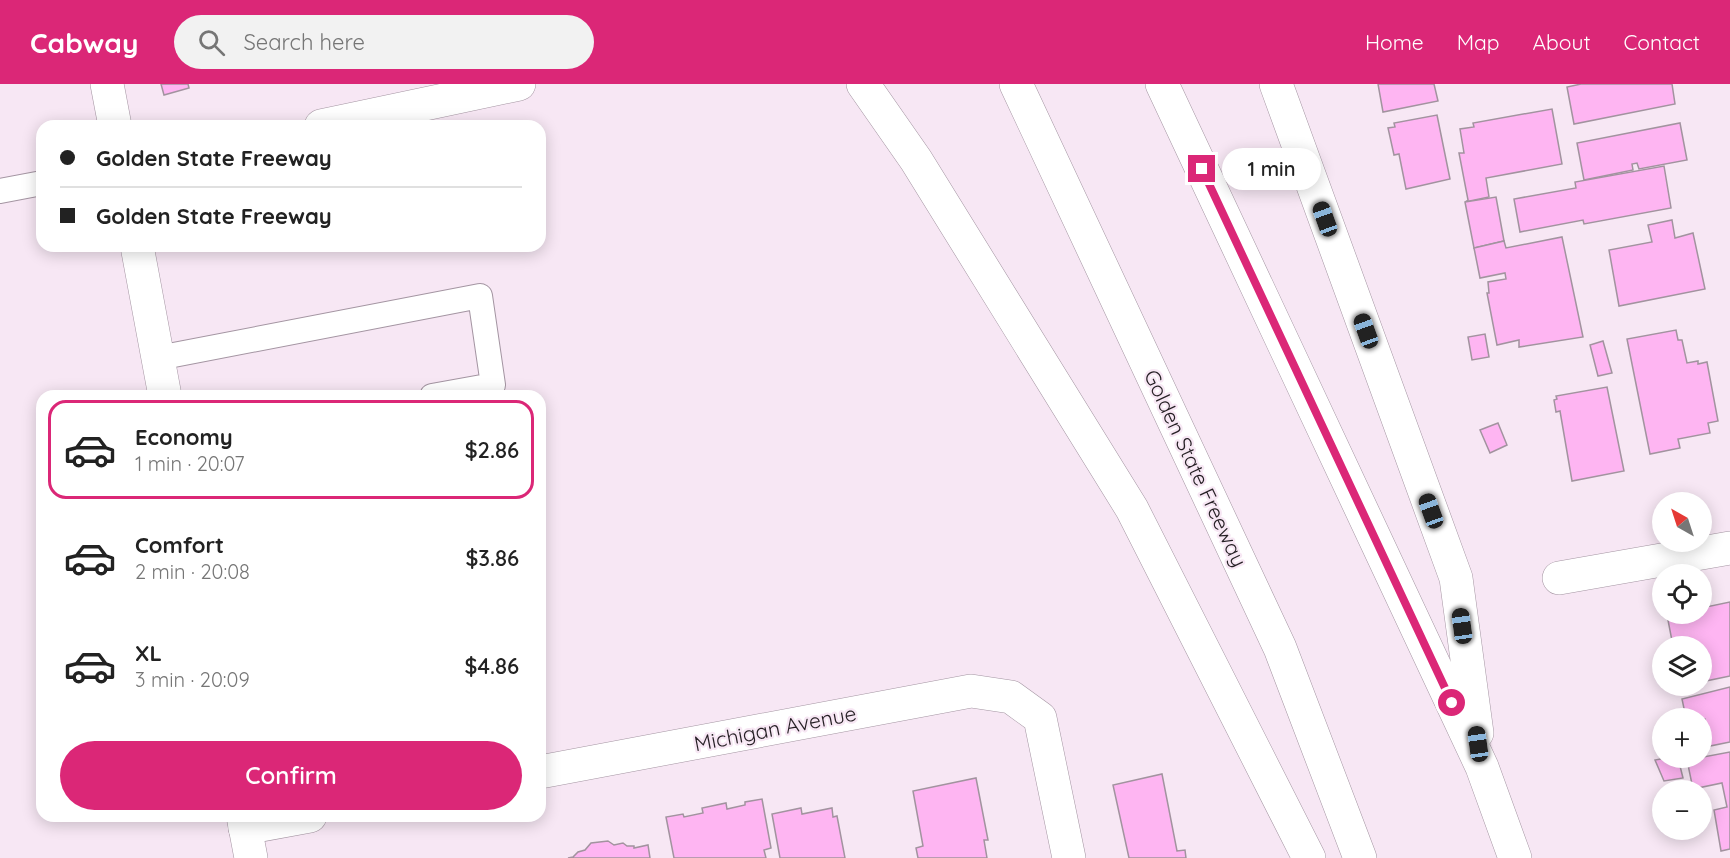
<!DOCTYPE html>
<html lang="en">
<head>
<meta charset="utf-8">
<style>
  body { margin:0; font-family:Quicksand,sans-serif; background:#f2f2f2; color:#222; height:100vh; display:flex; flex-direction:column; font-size:22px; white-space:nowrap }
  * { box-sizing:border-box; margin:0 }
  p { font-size:20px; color:#767676 }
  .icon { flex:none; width:33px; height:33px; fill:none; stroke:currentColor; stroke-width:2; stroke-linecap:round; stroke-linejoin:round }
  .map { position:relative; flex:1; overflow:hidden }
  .panel { position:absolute; left:36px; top:306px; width:510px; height:432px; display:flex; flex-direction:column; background:#fff; border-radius:18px; box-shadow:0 3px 15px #0003 }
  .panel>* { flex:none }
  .guide { position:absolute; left:36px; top:36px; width:510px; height:132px; border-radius:18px; box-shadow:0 3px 15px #0003; display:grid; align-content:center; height:132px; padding:0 24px; background:#fff }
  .needle { width:39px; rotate:321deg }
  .buttons { position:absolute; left:1652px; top:408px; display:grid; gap:12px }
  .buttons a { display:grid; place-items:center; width:60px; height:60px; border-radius:50%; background:#fff; box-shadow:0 3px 15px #0003; font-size:30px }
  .end { position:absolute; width:27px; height:27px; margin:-14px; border:8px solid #db2777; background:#fff; box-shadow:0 0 0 3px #fff }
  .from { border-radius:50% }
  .bubble { position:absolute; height:42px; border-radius:21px; background:#fff; box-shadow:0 3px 15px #0003; font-size:20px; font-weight:600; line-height:42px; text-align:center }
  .car { position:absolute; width:18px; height:36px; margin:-18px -9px; border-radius:8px; box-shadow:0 0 4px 2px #0007; background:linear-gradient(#222 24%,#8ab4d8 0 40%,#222 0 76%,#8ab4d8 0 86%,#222 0) }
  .guide b { display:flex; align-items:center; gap:21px; height:57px; font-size:22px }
  .guide b+b { border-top:2px solid #e0e0e0 }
  .guide i { width:15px; height:15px; background:#222 }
  ul { padding:10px 0 0; list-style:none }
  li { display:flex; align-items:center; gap:18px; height:99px; margin:0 12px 9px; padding:0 12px; border:3px solid transparent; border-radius:18px }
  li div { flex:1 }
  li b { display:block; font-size:22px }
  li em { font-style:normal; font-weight:600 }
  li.selected { border-color:#db2777 }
  li>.icon { width:54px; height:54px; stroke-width:1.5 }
  .button { display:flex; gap:12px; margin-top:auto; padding:12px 24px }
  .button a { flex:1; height:69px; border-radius:36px; background:#db2777; color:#fff; font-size:24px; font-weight:600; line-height:69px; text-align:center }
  header { display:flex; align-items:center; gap:36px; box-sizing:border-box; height:84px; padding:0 30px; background:#db2777; color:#fff }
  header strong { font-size:28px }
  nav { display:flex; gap:33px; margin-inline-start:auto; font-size:21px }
  .search { width:420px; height:54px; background:#f2f2f2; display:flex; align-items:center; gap:15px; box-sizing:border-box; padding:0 21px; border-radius:33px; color:#767676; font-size:22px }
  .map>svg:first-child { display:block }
  .building { fill:#feb5f2; stroke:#a2939f; stroke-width:1.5 }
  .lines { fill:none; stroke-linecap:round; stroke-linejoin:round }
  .service-casing { stroke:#a495a2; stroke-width:26 }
  .minor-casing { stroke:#a495a2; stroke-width:34 }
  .tertiary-casing { stroke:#a495a2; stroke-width:34 }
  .motorway-casing { stroke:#a495a2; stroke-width:34 }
  .service { stroke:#fff; stroke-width:24 }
  .minor { stroke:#fff; stroke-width:33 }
  .tertiary { stroke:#fff; stroke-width:33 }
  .motorway { stroke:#fff; stroke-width:33 }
  .route { stroke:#db2777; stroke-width:8 }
  .labels { text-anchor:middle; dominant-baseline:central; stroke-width:4.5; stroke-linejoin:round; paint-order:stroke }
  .street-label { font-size:21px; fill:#241e23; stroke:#f7e7f4 }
</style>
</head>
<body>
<header>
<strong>Cabway</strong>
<div class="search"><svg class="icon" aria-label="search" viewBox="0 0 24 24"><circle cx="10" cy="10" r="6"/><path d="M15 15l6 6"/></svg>Search here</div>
<nav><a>Home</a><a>Map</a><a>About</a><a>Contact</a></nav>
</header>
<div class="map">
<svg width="1730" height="774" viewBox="0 0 1730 774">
  <rect width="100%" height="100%" fill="#f7e7f4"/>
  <g class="building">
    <polygon points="161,0 188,0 189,4 164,11"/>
    <polygon points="1378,0 1434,0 1438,17 1383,28"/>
    <polygon points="1581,0 1672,0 1675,20 1574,40 1567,3"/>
    <polygon points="1552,25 1562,80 1486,94 1489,113 1465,118 1468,116 1459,69 1464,69 1460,45 1474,43 1473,39"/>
    <polygon points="1437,31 1450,95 1406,105 1399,70 1394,71 1388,44 1395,43 1394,39"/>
    <polygon points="1680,39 1687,76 1639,85 1637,79 1632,80 1633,86 1584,96 1577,59"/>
    <polygon points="1664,82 1671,124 1584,140 1583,136 1520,148 1514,115 1576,104 1575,98"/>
    <polygon points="1496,113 1504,157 1474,164 1465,118"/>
    <polygon points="1672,136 1675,154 1693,149 1705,205 1619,222 1609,166 1652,158 1648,141"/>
    <polygon points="1562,153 1583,253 1519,263 1519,256 1497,261 1487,209 1489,209 1488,198 1506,195 1505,189 1480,194 1474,164 1504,157 1506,164"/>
    <polygon points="1676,246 1678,256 1682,256 1687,279 1698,277 1698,280 1707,278 1718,337 1708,339 1710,349 1678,355 1680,364 1650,370 1627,255"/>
    <polygon points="1485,250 1489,273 1472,276 1468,253"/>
    <polygon points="1603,257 1612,289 1598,292 1590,261"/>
    <polygon points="1607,303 1624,387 1572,397 1560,327 1556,328 1554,316 1557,315 1556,312"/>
    <polygon points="1498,339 1507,361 1490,369 1480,346"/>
    <polygon points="1730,518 1730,592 1701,598 1701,562 1673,562 1667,531 1701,530 1701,524"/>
    <polygon points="1730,603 1730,658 1710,662 1705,635 1686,634 1682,615"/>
    <polygon points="1730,668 1730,765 1721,767 1714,726 1727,723 1722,699 1693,705 1687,676"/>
    <polygon points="1666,674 1678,674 1683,694 1664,697 1655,676"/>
    <polygon points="1162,690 1177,767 1185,766 1186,774 1129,774 1113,701"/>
    <polygon points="976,694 988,756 984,756 987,774 918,774 916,764 923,762 913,707"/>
    <polygon points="762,715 771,764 764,766 766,774 674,774 666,733 683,730 684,733 703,729 702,724 726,719 727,725 745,721 745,718"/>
    <polygon points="801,724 802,730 832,724 833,733 837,732 845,774 780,774 772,730"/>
    <polygon points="608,757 614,761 623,759 627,762 634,762 634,764 648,761 650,774 568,774 573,773 578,768 585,766 591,759"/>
  </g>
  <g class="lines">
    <defs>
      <g id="service">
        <polyline points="0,107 42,99"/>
        <polyline points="158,274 480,212 493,301 432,312"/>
      </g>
      <g id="minor">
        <polyline points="321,42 519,0"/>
        <polyline points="1559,494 1730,464"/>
        <polyline points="540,688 971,607 1011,613 1040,634 1069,774"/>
        <polyline points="245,744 310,732"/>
      </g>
      <g id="tertiary">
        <polyline points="107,0 115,42"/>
        <polyline points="137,162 165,312"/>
        <polyline points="243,732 251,774"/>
      </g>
      <g id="motorway">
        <polyline points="863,0 916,76 1132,425 1309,774"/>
        <polyline points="1016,0 1280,564 1360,774"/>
        <polyline points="1162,0 1482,683 1515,774"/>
        <polyline points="1276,0 1456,494 1477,649"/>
      </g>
    </defs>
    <use href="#service" class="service-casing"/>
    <use href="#minor" class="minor-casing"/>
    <use href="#tertiary" class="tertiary-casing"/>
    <use href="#motorway" class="motorway-casing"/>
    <use href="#service" class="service"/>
    <use href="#minor" class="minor"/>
    <use href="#tertiary" class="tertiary"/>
    <use href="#motorway" class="motorway"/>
  </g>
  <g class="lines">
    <polyline class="route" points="1202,85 1452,619"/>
  </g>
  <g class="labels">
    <g class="street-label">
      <text transform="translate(1196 384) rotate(65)">Golden State Freeway</text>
      <text transform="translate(775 644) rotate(-11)">Michigan Avenue</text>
    </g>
  </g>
</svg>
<div class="buttons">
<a><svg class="needle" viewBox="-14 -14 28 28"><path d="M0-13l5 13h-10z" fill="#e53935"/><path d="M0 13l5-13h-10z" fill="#767676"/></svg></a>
<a><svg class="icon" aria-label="locate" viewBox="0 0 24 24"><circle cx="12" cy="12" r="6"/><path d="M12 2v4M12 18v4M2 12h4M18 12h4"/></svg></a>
<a><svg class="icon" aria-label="layers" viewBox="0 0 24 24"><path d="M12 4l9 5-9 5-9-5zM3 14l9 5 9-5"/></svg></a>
<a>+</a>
<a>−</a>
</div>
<i class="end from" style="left:1452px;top:619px"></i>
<i class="end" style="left:1202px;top:85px"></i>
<div class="bubble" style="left:1222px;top:64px;width:99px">1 min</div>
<i class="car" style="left:1325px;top:135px;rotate:340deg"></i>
<i class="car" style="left:1366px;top:247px;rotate:340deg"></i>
<i class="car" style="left:1431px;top:427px;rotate:340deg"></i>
<i class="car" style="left:1462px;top:542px;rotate:352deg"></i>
<i class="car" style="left:1478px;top:660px;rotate:352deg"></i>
<div class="guide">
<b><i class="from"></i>Golden State Freeway</b>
<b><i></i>Golden State Freeway</b>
</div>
<section class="panel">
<ul>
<li class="selected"><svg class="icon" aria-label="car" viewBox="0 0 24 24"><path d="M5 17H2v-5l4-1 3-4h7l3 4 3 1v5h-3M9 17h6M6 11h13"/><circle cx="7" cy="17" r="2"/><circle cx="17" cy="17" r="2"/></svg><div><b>Economy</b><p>1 min · 20:07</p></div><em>$2.86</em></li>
<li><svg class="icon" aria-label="car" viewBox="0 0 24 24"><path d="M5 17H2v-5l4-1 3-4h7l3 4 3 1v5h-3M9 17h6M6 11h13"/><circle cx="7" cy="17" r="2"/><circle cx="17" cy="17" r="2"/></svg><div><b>Comfort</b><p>2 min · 20:08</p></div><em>$3.86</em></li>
<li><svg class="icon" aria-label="car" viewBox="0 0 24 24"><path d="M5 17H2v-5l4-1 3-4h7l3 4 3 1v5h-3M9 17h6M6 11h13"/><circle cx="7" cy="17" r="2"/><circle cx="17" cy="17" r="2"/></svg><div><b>XL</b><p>3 min · 20:09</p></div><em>$4.86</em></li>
</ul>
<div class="button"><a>Confirm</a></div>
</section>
</div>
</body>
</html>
